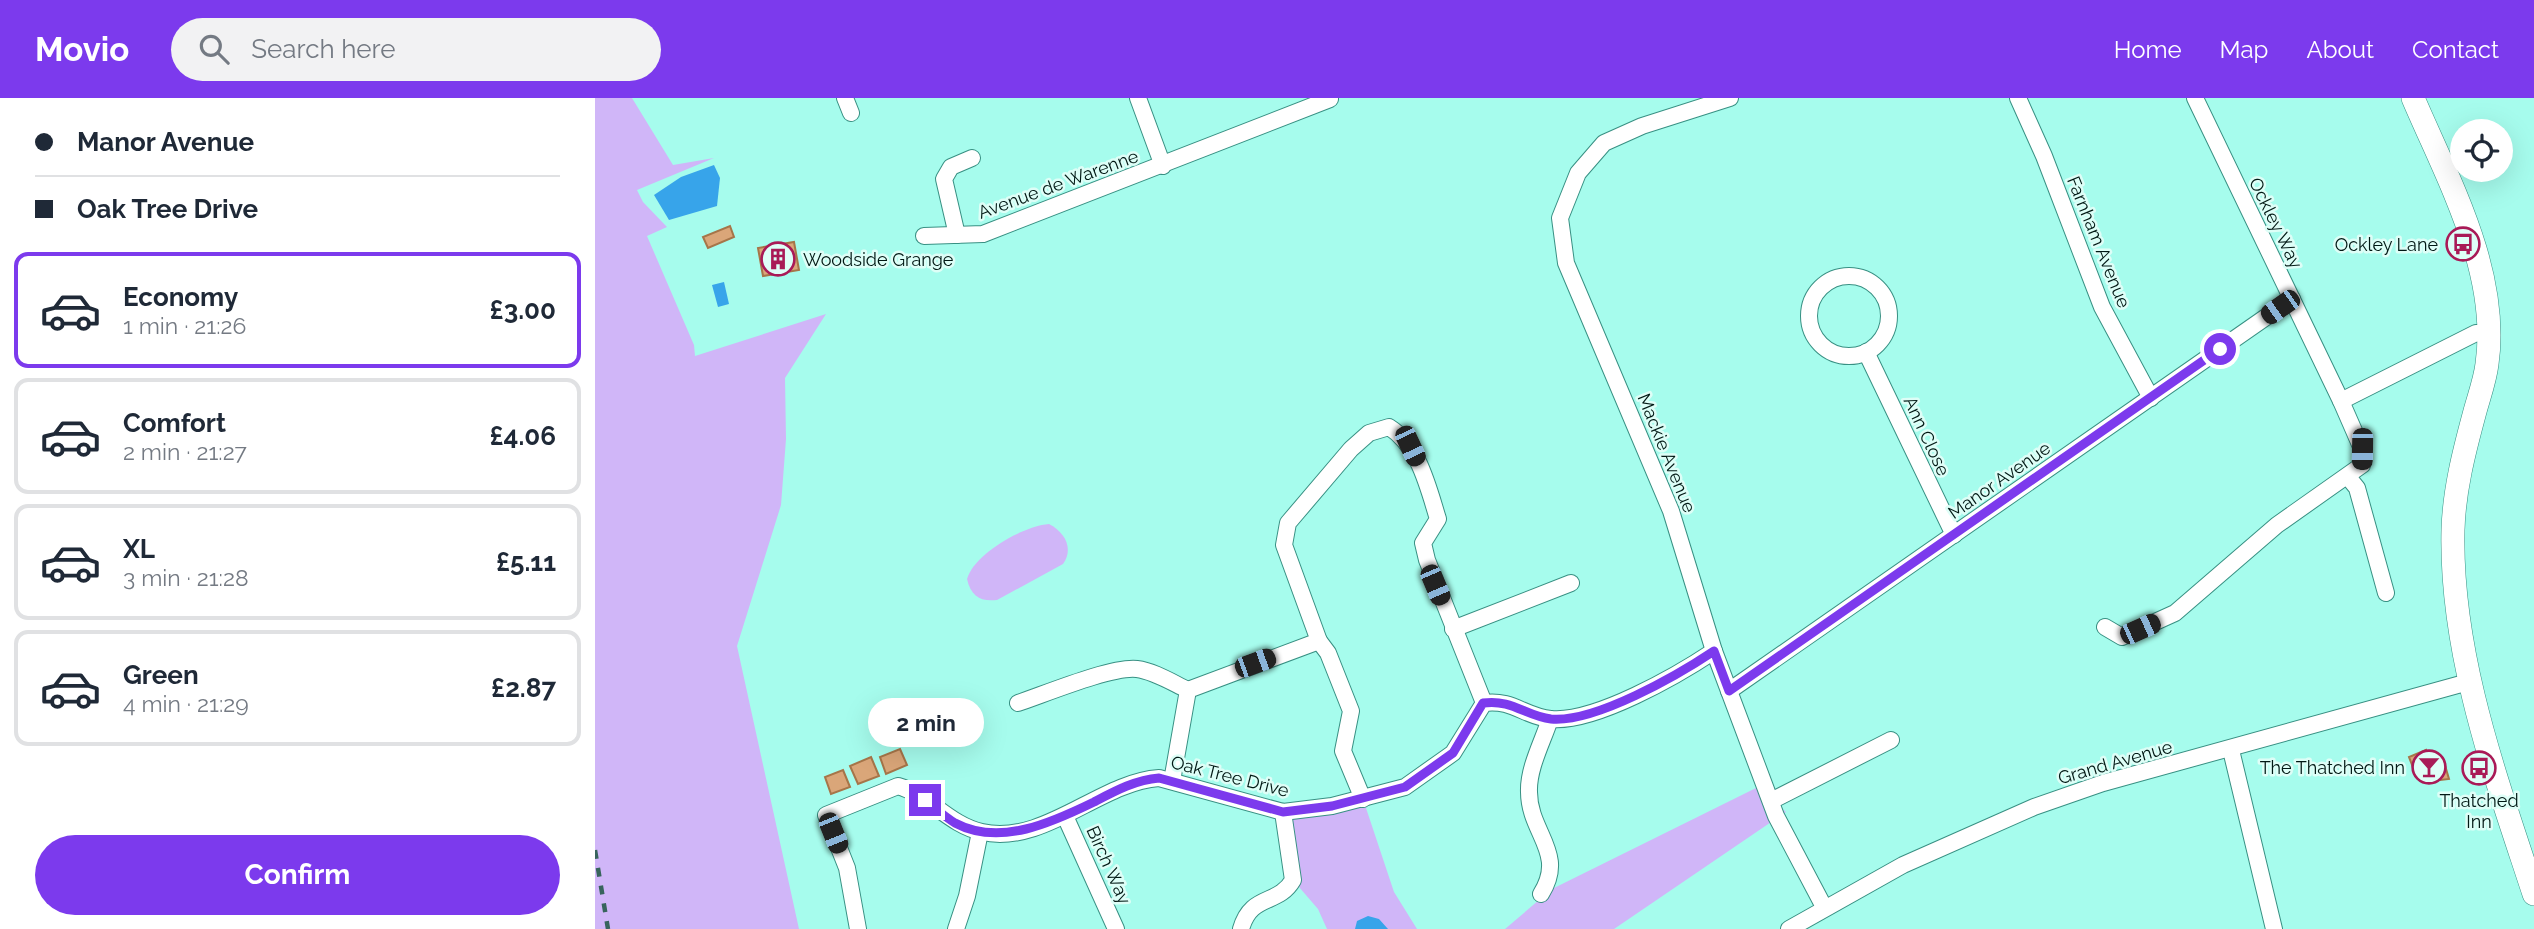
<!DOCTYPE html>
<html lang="en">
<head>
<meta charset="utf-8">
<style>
  body { margin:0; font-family:Raleway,sans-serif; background:#f2f2f3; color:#1f2937; height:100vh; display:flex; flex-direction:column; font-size:26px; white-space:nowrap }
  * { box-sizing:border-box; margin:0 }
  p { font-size:23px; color:#747a83 }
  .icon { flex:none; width:38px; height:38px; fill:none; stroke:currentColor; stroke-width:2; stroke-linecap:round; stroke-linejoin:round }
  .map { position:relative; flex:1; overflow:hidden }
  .sheet { display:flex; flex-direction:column; background:#fff; width:595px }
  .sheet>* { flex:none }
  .guide { display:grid; align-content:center; height:154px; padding:0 35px; background:#fff }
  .buttons { position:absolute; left:1855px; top:21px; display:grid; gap:14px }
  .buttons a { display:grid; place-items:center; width:63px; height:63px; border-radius:50%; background:#fff; box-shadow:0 7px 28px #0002; font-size:35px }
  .end { position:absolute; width:32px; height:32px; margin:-16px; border:9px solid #7c3aed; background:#fff; box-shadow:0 0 0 4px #fff }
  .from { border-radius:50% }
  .bubble { position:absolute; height:49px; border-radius:24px; background:#fff; box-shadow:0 7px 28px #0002; font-size:23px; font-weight:700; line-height:49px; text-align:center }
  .car { position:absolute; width:21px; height:42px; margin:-21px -10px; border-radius:9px; box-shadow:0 0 5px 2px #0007; background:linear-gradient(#222 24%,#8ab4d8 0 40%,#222 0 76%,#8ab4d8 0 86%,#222 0) }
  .guide b { display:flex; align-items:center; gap:24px; height:66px; font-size:26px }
  .guide b+b { border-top:2px solid #e0e1e3 }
  .guide i { width:18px; height:18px; background:#1f2937 }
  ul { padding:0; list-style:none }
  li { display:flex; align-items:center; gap:21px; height:116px; margin:0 14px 10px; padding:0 21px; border:4px solid #e0e1e3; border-radius:14px }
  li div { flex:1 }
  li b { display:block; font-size:26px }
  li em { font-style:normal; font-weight:700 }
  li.on { border-color:#7c3aed }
  li>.icon { width:63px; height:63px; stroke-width:1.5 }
  .action { display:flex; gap:14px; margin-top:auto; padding:14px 35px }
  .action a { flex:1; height:80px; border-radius:42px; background:#7c3aed; color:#fff; font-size:28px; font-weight:700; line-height:80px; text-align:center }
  header { display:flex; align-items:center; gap:42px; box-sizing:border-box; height:98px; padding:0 35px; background:#7c3aed; color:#fff }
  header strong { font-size:33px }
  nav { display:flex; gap:38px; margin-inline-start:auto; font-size:24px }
  .search { width:490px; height:63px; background:#f2f2f3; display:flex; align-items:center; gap:18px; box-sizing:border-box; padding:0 24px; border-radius:38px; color:#747a83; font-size:26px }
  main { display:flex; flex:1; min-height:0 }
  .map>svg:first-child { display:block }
  .green { fill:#d0b6f8 }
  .water { fill:#37a4ea }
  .building { fill:#daa679; stroke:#a67549; stroke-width:2 }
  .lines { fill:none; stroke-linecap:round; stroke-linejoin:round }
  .street-casing { stroke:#389083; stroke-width:18 }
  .secondary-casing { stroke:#389083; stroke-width:24 }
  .street { stroke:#fff; stroke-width:16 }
  .secondary { stroke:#fff; stroke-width:23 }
  .rail { stroke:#37645c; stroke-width:4.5; stroke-dasharray:9 9; stroke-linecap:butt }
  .route { stroke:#7c3aed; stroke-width:9 }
  .labels { text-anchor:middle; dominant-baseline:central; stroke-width:5; stroke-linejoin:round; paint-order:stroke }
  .street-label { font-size:18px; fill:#001814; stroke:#defef7 }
  .poi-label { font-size:18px; fill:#001814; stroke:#defef7; text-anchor:end }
</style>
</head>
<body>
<header>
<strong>Movio</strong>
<div class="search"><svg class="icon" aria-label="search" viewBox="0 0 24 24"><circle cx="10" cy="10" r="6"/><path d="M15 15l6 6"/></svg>Search here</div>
<nav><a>Home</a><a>Map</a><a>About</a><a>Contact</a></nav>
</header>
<main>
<section class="sheet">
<div class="guide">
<b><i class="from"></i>Manor Avenue</b>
<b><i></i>Oak Tree Drive</b>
</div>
<ul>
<li class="on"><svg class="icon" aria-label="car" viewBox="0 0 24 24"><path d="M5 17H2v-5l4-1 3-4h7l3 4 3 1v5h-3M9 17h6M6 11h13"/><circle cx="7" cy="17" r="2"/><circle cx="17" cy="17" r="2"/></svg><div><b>Economy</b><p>1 min · 21:26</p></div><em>£3.00</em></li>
<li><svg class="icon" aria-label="car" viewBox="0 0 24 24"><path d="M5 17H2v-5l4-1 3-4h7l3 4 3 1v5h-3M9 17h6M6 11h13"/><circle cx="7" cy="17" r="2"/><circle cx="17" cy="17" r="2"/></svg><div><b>Comfort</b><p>2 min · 21:27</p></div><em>£4.06</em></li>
<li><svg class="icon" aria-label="car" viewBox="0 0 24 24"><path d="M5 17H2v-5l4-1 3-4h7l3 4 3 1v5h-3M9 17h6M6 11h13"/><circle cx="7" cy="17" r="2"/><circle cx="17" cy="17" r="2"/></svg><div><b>XL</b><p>3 min · 21:28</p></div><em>£5.11</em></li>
<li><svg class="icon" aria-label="car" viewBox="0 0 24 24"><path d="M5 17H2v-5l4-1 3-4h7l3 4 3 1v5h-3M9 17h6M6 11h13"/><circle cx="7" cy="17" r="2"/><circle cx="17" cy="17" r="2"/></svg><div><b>Green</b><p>4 min · 21:29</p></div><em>£2.87</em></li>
</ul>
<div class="action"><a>Confirm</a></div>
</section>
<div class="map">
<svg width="1939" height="831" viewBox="0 0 1939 831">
  <rect width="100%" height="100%" fill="#a6fced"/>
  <g class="green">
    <polygon points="0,0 37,0 78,67 119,60 42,92 48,104 72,129 52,138 99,247 100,258 231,216 190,280 191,341 186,407 142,548 204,831 0,831"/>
    <path d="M454 426C470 434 479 451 468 466L402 502C385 504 376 498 372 481 379 456 428 428 454 426Z"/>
    <polygon points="1161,690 1191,714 1019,831 910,831 957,791"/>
    <polygon points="768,701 799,794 822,831 732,831 723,811 698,782 688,714"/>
  </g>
  <g class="water">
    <polygon points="119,67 125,80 122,108 74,122 59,97 86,79"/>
    <polygon points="129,184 134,206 123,209 117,187"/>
    <polygon points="773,818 784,821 793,831 760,831 762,823"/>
  </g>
  <g class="building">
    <polygon points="135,128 139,139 113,150 108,139"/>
    <polygon points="199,144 204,172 168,178 163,150"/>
    <polygon points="305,651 312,667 291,676 285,659"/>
    <polygon points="1831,652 1833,661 1841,665 1849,664 1854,681 1837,683 1819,672 1814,659"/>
    <polygon points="276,659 284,678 263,686 255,668"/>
    <polygon points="248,672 255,689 236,696 230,679"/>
  </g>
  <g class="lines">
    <defs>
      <g id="street">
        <polyline points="250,0 256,15"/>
        <polyline points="543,0 568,68"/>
        <polyline points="1135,0 1047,28 1009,45 983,75 965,120 971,165 1076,413 1119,553 1181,718 1229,809"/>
        <polyline points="1423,0 1449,58 1507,209 1556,300"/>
        <polyline points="362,137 349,81 356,69 377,60"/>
        <polyline points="329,138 388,136 735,1"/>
        <circle cx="1254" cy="218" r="40"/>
        <polyline points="1271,254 1359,437"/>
        <polyline points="1746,303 1881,235 1894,237"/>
        <polyline points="1753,379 1762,390 1791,495"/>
        <polyline points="1510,529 1527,539 1580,515 1682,427 1767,367 1767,351 1746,303 1600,0"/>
        <polyline points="858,531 976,485"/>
        <path d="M724 543 689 447 693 425 756 351 774 335 794 329C824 348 833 389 843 421L828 445 832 462 889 605"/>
        <polyline points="1134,593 1697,201"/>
        <path d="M423 605C450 596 517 568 542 571 559 573 578 585 593 592"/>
        <polyline points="1636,652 1679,831"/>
        <polyline points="577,683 593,592 724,543 733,555 756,613 748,653 768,701"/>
        <polyline points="1176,703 1296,642"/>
        <polyline points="470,718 521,831"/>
        <path d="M946 796C972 755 934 735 934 694 933 670 948 643 955 621"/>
        <path d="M263 831 252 770 231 717 303 688C334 697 354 727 387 734 449 748 505 684 564 680L688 714 737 708 810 689 858 655 889 605C918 601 930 619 956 621 1000 625 1083 577 1119 553"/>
        <polyline points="361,831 372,798 385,734"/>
        <path d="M646 831C656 795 683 808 698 782L688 714"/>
        <polyline points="1194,831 1308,767 1439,709 1508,685 1877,583"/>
      </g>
      <path id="secondary" d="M1818 0C1853 82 1905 174 1892 266 1890 283 1883 301 1879 317 1869 354 1859 393 1858 432 1855 556 1901 680 1939 796"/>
    </defs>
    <use href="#street" class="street-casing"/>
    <use href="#secondary" class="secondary-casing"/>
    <use href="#street" class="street"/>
    <use href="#secondary" class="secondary"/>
    <polyline class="rail" points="0,752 13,831"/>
  </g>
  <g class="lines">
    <path class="route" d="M330 702C340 710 350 719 360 725 405 749 458 724 499 704 520 693 540 682 564 680L688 714 737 708 810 689 858 655 888 605C918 601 930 618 956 621 1000 625 1083 577 1119 553L1134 593 1625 251"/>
  </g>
  <defs>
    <symbol id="bus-ring" viewBox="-11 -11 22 22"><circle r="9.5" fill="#defef7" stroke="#a91a57" stroke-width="1.5"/><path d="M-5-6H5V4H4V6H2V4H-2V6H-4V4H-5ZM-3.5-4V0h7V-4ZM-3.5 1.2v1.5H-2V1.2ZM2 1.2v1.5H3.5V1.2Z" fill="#a91a57"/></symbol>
    <symbol id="building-ring" viewBox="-11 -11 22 22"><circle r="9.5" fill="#defef7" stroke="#a91a57" stroke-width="1.5"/><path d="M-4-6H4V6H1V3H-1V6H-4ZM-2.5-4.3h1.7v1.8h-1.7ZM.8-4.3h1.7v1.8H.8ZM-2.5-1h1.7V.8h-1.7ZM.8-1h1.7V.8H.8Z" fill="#a91a57"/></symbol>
    <symbol id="bar-ring" viewBox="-11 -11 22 22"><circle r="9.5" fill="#defef7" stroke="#a91a57" stroke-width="1.5"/><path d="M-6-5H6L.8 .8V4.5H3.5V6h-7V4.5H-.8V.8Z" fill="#a91a57"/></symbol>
  </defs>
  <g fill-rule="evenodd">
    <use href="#bus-ring" x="1849" y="127" width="38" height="38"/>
    <use href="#building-ring" x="164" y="142" width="38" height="38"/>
    <use href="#bar-ring" x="1815" y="650" width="38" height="38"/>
    <use href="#bus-ring" x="1865" y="651" width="38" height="38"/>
  </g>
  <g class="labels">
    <g class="street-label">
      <text transform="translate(463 86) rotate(-20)">Avenue de Warenne</text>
      <text transform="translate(1681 125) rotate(64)">Ockley Way</text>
      <text transform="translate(1504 144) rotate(68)">Farnham Avenue</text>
      <text transform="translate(1332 338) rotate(65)">Ann Close</text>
      <text transform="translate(1072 355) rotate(68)">Mackie Avenue</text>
      <text transform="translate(1404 382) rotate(-35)">Manor Avenue</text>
      <text transform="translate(1520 664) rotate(-16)">Grand Avenue</text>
      <text transform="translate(635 678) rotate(14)">Oak Tree Drive</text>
      <text transform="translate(514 767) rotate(66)">Birch Way</text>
    </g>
    <g class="poi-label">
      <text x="1843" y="146">Ockley Lane</text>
      <text x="208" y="161" text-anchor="start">Woodside Grange</text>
      <text x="1810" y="669">The Thatched Inn</text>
      <text x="1884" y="702" text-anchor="middle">Thatched<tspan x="1884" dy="21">Inn</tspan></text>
    </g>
  </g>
</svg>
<div class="buttons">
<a><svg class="icon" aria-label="locate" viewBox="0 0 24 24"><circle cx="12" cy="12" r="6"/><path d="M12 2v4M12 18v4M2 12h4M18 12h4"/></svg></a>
</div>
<i class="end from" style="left:1625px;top:251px"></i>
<i class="end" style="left:330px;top:702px"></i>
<div class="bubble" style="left:273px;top:600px;width:116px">2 min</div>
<i class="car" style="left:1685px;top:209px;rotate:235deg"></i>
<i class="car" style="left:815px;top:348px;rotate:155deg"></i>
<i class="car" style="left:1767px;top:351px;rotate:181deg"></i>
<i class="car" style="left:840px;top:487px;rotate:157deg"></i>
<i class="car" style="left:1545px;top:531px;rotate:66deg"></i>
<i class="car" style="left:660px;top:565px;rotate:70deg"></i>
<i class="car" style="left:238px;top:735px;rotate:158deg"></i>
</div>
</main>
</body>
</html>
